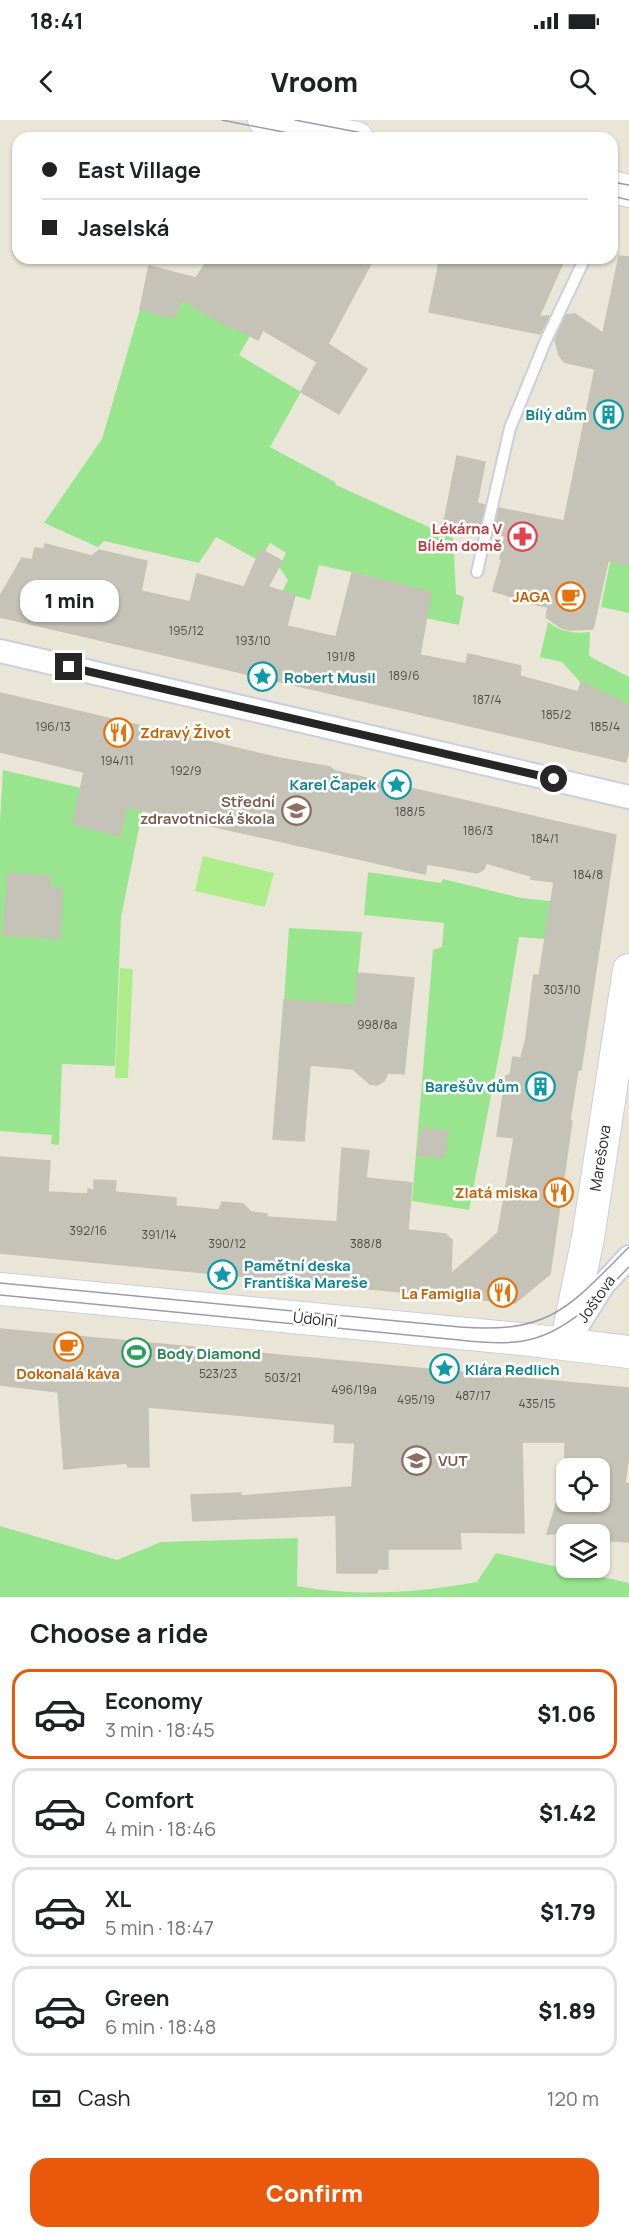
<!DOCTYPE html>
<html lang="en">
<head>
<meta charset="utf-8">
<style>
  body { margin:0; font-family:Manrope,sans-serif; background:#f6f6f6; color:#202124; height:100vh; display:flex; flex-direction:column; font-size:22px; white-space:nowrap }
  * { box-sizing:border-box; margin:0 }
  p { font-size:20px; color:#757577 }
  .icon { flex:none; width:33px; height:33px; fill:none; stroke:currentColor; stroke-width:2; stroke-linecap:round; stroke-linejoin:round }
  .map { position:relative; height:1477px; overflow:hidden }
  .panel { display:flex; flex-direction:column; background:#fff; flex:1 }
  .panel>* { flex:none }
  .hud { position:absolute; left:12px; top:12px; width:606px; height:132px; border-radius:18px; box-shadow:0 2px 4px #0004; display:grid; align-content:center; height:132px; padding:0 30px; background:#fff }
  .fabs { position:absolute; left:556px; top:1338px; display:grid; gap:12px }
  .fabs a { display:grid; place-items:center; width:54px; height:54px; border-radius:12px; background:#fff; box-shadow:0 2px 4px #0004; font-size:30px }
  .end { position:absolute; width:27px; height:27px; margin:-14px; border:8px solid #262626; background:#fff; box-shadow:0 0 0 3px #fff }
  .from { border-radius:50% }
  .bubble { position:absolute; height:42px; border-radius:18px; background:#fff; box-shadow:0 2px 4px #0004; font-size:20px; font-weight:800; line-height:42px; text-align:center }
  .hud b { display:flex; align-items:center; gap:21px; height:57px; font-size:22px }
  .hud b+b { border-top:2px solid #e0e0e0 }
  .hud i { width:15px; height:15px; background:#202124 }
  ul { padding:0; list-style:none }
  li { display:flex; align-items:center; gap:18px; height:90px; margin:0 12px 9px; padding:0 18px; border:3px solid #e0e0e0; border-radius:18px }
  li div { flex:1 }
  li b { display:block; font-size:22px }
  li em { font-style:normal; font-weight:800 }
  li.active { border-color:#ea580c }
  li>.icon { width:54px; height:54px; stroke-width:1.5 }
  h2 { padding:0 30px; font-size:27px; line-height:72px }
  .pay { display:flex; align-items:center; gap:15px; height:66px; padding:0 30px; font-size:22px }
  .pay p { margin-inline-start:auto }
  .primary-button { display:flex; gap:12px; margin-top:auto; padding:12px 30px }
  .primary-button a { flex:1; height:69px; border-radius:18px; background:#ea580c; color:#fff; font-size:24px; font-weight:800; line-height:69px; text-align:center }
  .status { display:flex; justify-content:space-between; align-items:center; height:42px; padding:0 30px; background:#fff; direction:ltr }
  .status svg { height:16px; fill:currentColor }
  header { display:flex; justify-content:space-between; align-items:center; height:78px; padding:0 30px; background:#fff; font-size:27px; font-weight:800 }
  .map>svg:first-child { display:block }
  .green { fill:#99e58f }
  .pitch { fill:#aced8a }
  .building { fill:#c5c3b7; stroke:#c5c3b1; stroke-width:1.5; fill-rule:evenodd }
  .lines { fill:none; stroke-linecap:round; stroke-linejoin:round }
  .lane-casing { stroke:#cdcce1; stroke-width:14 }
  .street-casing { stroke:#cdcce1; stroke-width:26 }
  .secondary-casing { stroke:#cdcce1; stroke-width:34 }
  .lane { stroke:#fff; stroke-width:10 }
  .street { stroke:#fff; stroke-width:22 }
  .secondary { stroke:#fff; stroke-width:32 }
  .tram { stroke:#9c9ab2; stroke-width:1.5 }
  .route { stroke:#262626; stroke-width:8 }
  .labels { text-anchor:middle; dominant-baseline:central; stroke-width:5; stroke-linejoin:round; paint-order:stroke }
  .number-label { font-size:12px; fill:#4e4d4a }
  .culture-label { font-size:15px; font-weight:bold; fill:#0d838f; stroke:#fff; text-anchor:end }
  .health-label { font-size:15px; font-weight:bold; fill:#be3a42; stroke:#fff; text-anchor:end }
  .food-label { font-size:15px; font-weight:bold; fill:#c56008; stroke:#fff; text-anchor:end }
  .education-label { font-size:15px; font-weight:bold; fill:#785e54; stroke:#fff; text-anchor:end }
  .street-label { font-size:15px; fill:#262626; stroke:#fff }
  .leisure-label { font-size:15px; font-weight:bold; fill:#27864d; stroke:#fff; text-anchor:start }
</style>
</head>
<body>
<div class="status"><b>18:41</b><svg viewBox="0 0 49 12"><path d="M0 12V9h3v3zM5 12V6h3v6zM10 12V3h3v9zM15 12V0h3v12zM26 1h20v11H26zM47 4h2v5h-2z"/></svg></div>
<header><svg class="icon" aria-label="back" viewBox="0 0 24 24"><path d="M15 5l-7 7 7 7"/></svg>Vroom<svg class="icon" aria-label="search" viewBox="0 0 24 24"><circle cx="10" cy="10" r="6"/><path d="M15 15l6 6"/></svg></header>
<div class="map">
<svg width="629" height="1477" viewBox="0 0 629 1477">
  <rect width="100%" height="100%" fill="#eae6d7"/>
  <g class="green">
    <polygon points="184,180 230,208 232,206 250,216 239,235 301,272 270,327 335,362 336,365 453,418 456,474 464,477 459,505 425,498 373,457 319,445 310,480 282,472 288,460 279,447 286,433 270,423 265,431 261,430 256,439 216,417 199,443 104,421 98,427 44,403 102,319 140,189 173,198"/>
    <polygon points="610,442 629,445 629,493 601,487"/>
    <path d="M548 502C562 512 573 514 590 512L589 536 629 557V585L581 563 562 542 540 537Z"/>
    <polygon points="3,650 81,668 129,675 148,664 121,797 115,946 62,944 59,1025 51,1024 52,1015 0,1011 0,701"/>
    <polygon points="368,752 441,763 443,759 521,778 551,781 545,819 519,817 503,914 469,1090 412,1081 433,830 442,827 444,803 364,795"/>
    <polygon points="289,808 362,812 355,885 284,880"/>
    <path d="M0 1406 117 1440 161 1422 298 1418 297 1466C358 1477 416 1473 477 1462L496 1433 629 1463V1477H0Z"/>
  </g>
  <g class="pitch">
    <polygon points="203,736 274,753 265,787 195,771"/>
    <polygon points="120,848 133,849 128,958 115,958"/>
  </g>
  <g class="building">
    <polygon points="619,136 629,137 629,445 608,441 593,509 568,510 560,507 546,497 548,487 522,482 522,480 493,471 502,439 500,439 505,416 494,413 499,388 564,401 595,249 564,242 559,235 555,220 566,195 575,194 603,213"/>
    <polygon points="209,138 374,138 328,224 367,249 339,294 301,272 317,242 263,210 258,220 232,206 230,208 183,180 173,198 140,189 149,146 196,158"/>
    <polygon points="440,138 565,138 539,197 549,196 540,214 429,192"/>
    <polygon points="457,336 485,342 477,383 485,385 479,410 444,402"/>
    <polygon points="45,424 92,436 99,430 147,441 141,471 190,482 197,454 244,467 261,429 282,441 268,467 295,475 287,506 336,517 352,453 431,472 420,535 466,544 468,534 521,546 520,556 578,572 581,562 629,585 629,630 626,642 0,497 0,476 22,438 32,440 35,428 44,429"/>
    <polygon points="0,573 279,638 330,647 335,651 616,715 581,950 578,950 570,1000 572,1001 550,1154 515,1183 0,1133 0,1037 50,1041 48,1072 88,1074 88,1069 94,1070 94,1060 116,1061 115,1072 176,1078 176,1086 219,1090 222,1082 243,1084 251,1092 267,1094 267,1097 337,1102 342,1028 369,1031 366,1058 412,1063 408,1110 445,1114 452,1120 451,1154 498,1113 514,1018 497,1016 506,956 510,955 513,937 521,938 526,918 533,860 534,855 539,856 554,762 531,759 531,756 486,743 484,749 477,753 427,744 425,754 127,687 120,716 73,704 84,652 0,632"/>
    <polygon points="8,753 51,756 50,768 62,769 60,819 3,815"/>
    <polygon points="358,853 414,858 404,954 388,953 384,961 377,965 370,964 353,949 310,945 304,1021 273,1019 284,880 355,885"/>
    <polygon points="422,1008 448,1012 444,1038 417,1035"/>
    <path d="M0 1209 629 1268V1333L625 1363 629 1364V1422L600 1420V1414H547L565 1356V1322H522L524 1413 460 1412 461 1429H388V1449H378L377 1453H337L336 1395 193 1401 191 1375 241 1373V1376L352 1367 355 1323 334 1322 335 1304 148 1287 149 1347H128L127 1343 64 1349 58 1272 0 1265ZM567 1348H600V1382H567Z"/>
  </g>
  <g class="lines">
    <defs>
      <polyline id="lane" points="477,452 510,308 546,220 585,138"/>
      <g id="street">
        <polyline points="0,531 629,677"/>
        <polyline points="575,1210 603,1165 629,1137"/>
      </g>
      <g id="secondary">
        <polyline points="264,0 357,18"/>
        <polyline points="612,67 629,71"/>
        <polyline points="0,1169 531,1220 629,1232"/>
        <polyline points="566,1224 588,1118 629,850"/>
      </g>
    </defs>
    <use href="#lane" class="lane-casing"/>
    <use href="#street" class="street-casing"/>
    <use href="#secondary" class="secondary-casing"/>
    <use href="#lane" class="lane"/>
    <use href="#street" class="street"/>
    <use href="#secondary" class="secondary"/>
    <g class="tram">
      <polyline points="222,0 314,18"/>
      <polyline points="295,0 388,18"/>
      <polyline points="612,62 629,65"/>
      <polyline points="612,76 629,80"/>
      <path d="M0 1163 460 1207C551 1214 569 1187 629 1127"/>
      <path d="M0 1175 459 1220C477 1222 496 1224 515 1222 563 1218 597 1179 629 1147"/>
    </g>
  </g>
  <g class="lines">
    <polyline class="route" points="69,547 554,659"/>
  </g>
  <defs>
    <symbol id="building-ring" viewBox="-11 -11 22 22"><circle r="9.5" fill="#fff" stroke="#0f9aa8" stroke-width="1.5"/><path d="M-4-6H4V6H1V3H-1V6H-4ZM-2.5-4.3h1.7v1.8h-1.7ZM.8-4.3h1.7v1.8H.8ZM-2.5-1h1.7V.8h-1.7ZM.8-1h1.7V.8H.8Z" fill="#0f9aa8"/></symbol>
    <symbol id="pharmacy-ring" viewBox="-11 -11 22 22"><circle r="9.5" fill="#fff" stroke="#e0444e" stroke-width="1.5"/><path d="M-2-6h4v4h4v4h-4v4h-4v-4h-4v-4h4Z" fill="#e0444e"/></symbol>
    <symbol id="cafe-ring" viewBox="-11 -11 22 22"><circle r="9.5" fill="#fff" stroke="#e8710a" stroke-width="1.5"/><path d="M-5.5-4.5H6V0H3Q3 3.5 0 3.5H-2.5Q-5.5 3.5-5.5 0ZM3-3.2v2h1.7v-2ZM-6 4.5H4V6H-6Z" fill="#e8710a"/></symbol>
    <symbol id="sight-ring" viewBox="-11 -11 22 22"><circle r="9.5" fill="#fff" stroke="#0f9aa8" stroke-width="1.5"/><path d="M0-6L1.8-2.2L6-1.7L2.9 1.2L3.7 5.4L0 3.3L-3.7 5.4L-2.9 1.2L-6-1.7L-1.8-2.2Z" fill="#0f9aa8"/></symbol>
    <symbol id="restaurant-ring" viewBox="-11 -11 22 22"><circle r="9.5" fill="#fff" stroke="#e8710a" stroke-width="1.5"/><path d="M-5-6h1v4h1v-4h1v4h1v-4h1v5L-1.5 .5V6h-2V.5L-5-1ZM5-6V6H3V1.5H1.5Q1.5-4 5-6Z" fill="#e8710a"/></symbol>
    <symbol id="school-ring" viewBox="-11 -11 22 22"><circle r="9.5" fill="#fff" stroke="#8d6e63" stroke-width="1.5"/><path d="M0-5L7-2L0 1L-7-2ZM-4 1L0 2.5L4 1V4Q0 6-4 4Z" fill="#8d6e63"/></symbol>
    <symbol id="stadium-ring" viewBox="-11 -11 22 22"><circle r="9.5" fill="#fff" stroke="#2e9e5b" stroke-width="1.5"/><path d="M0-5a6.5 5 0 1 0 0 10a6.5 5 0 1 0 0-10ZM-3.5-1.8h7v3.6h-7Z" fill="#2e9e5b"/></symbol>
    <symbol id="university-ring" viewBox="-11 -11 22 22"><circle r="9.5" fill="#fff" stroke="#8d6e63" stroke-width="1.5"/><path d="M0-5L7-2L0 1L-7-2ZM-4 1L0 2.5L4 1V4Q0 6-4 4Z" fill="#8d6e63"/></symbol>
  </defs>
  <g fill-rule="evenodd">
    <use href="#building-ring" x="592" y="278" width="33" height="33"/>
    <use href="#pharmacy-ring" x="506" y="400" width="33" height="33"/>
    <use href="#cafe-ring" x="554" y="460" width="33" height="33"/>
    <use href="#sight-ring" x="246" y="540" width="33" height="33"/>
    <use href="#restaurant-ring" x="102" y="596" width="33" height="33"/>
    <use href="#sight-ring" x="380" y="648" width="33" height="33"/>
    <use href="#school-ring" x="280" y="674" width="33" height="33"/>
    <use href="#building-ring" x="524" y="950" width="33" height="33"/>
    <use href="#restaurant-ring" x="542" y="1056" width="33" height="33"/>
    <use href="#sight-ring" x="206" y="1138" width="33" height="33"/>
    <use href="#restaurant-ring" x="486" y="1156" width="33" height="33"/>
    <use href="#cafe-ring" x="52" y="1210" width="33" height="33"/>
    <use href="#stadium-ring" x="120" y="1216" width="33" height="33"/>
    <use href="#sight-ring" x="428" y="1232" width="33" height="33"/>
    <use href="#university-ring" x="400" y="1324" width="33" height="33"/>
  </g>
  <g class="labels">
    <g class="number-label">
      <text x="186" y="510">195/12</text>
      <text x="253" y="520">193/10</text>
      <text x="341" y="536">191/8</text>
      <text x="404" y="555">189/6</text>
      <text x="487" y="579">187/4</text>
      <text x="556" y="594">185/2</text>
      <text x="53" y="606">196/13</text>
      <text x="605" y="606">185/4</text>
      <text x="117" y="640">194/11</text>
      <text x="186" y="650">192/9</text>
      <text x="410" y="691">188/5</text>
      <text x="478" y="710">186/3</text>
      <text x="545" y="718">184/1</text>
      <text x="588" y="754">184/8</text>
      <text x="562" y="869">303/10</text>
      <text x="377" y="904">998/8a</text>
      <text x="88" y="1110">392/16</text>
      <text x="159" y="1114">391/14</text>
      <text x="227" y="1123">390/12</text>
      <text x="366" y="1123">388/8</text>
      <text x="218" y="1253">523/23</text>
      <text x="283" y="1257">503/21</text>
      <text x="354" y="1269">496/19a</text>
      <text x="473" y="1275">487/17</text>
      <text x="416" y="1279">495/19</text>
      <text x="537" y="1283">435/15</text>
    </g>
    <g class="culture-label">
      <text x="587" y="294">Bílý dům</text>
      <text x="284" y="557" text-anchor="start">Robert Musil</text>
      <text x="376" y="664">Karel Čapek</text>
      <text x="519" y="966">Barešův dům</text>
      <text x="244" y="1145" text-anchor="start">Pamětní deska<tspan x="244" dy="17">Františka Mareše</tspan></text>
      <text x="465" y="1249" text-anchor="start">Klára Redlich</text>
    </g>
    <g class="health-label">
      <text x="502" y="408">Lékárna V<tspan x="502" dy="17">Bílém domě</tspan></text>
    </g>
    <g class="food-label">
      <text x="550" y="476">JAGA</text>
      <text x="140" y="612" text-anchor="start">Zdravý Život</text>
      <text x="538" y="1072">Zlatá miska</text>
      <text x="481" y="1173">La Famiglia</text>
      <text x="68" y="1253" text-anchor="middle">Dokonalá káva</text>
    </g>
    <g class="education-label">
      <text x="275" y="681">Střední<tspan x="275" dy="17">zdravotnická škola</tspan></text>
      <text x="438" y="1340" text-anchor="start">VUT</text>
    </g>
    <g class="street-label">
      <text transform="translate(600 1038) rotate(-81)">Marešova</text>
      <text transform="translate(596 1179) rotate(-55)">Joštova</text>
      <text transform="translate(315 1199) rotate(6)">Údolní</text>
    </g>
    <g class="leisure-label">
      <text x="157" y="1233">Body Diamond</text>
    </g>
  </g>
</svg>
<div class="fabs">
<a><svg class="icon" aria-label="locate" viewBox="0 0 24 24"><circle cx="12" cy="12" r="6"/><path d="M12 2v4M12 18v4M2 12h4M18 12h4"/></svg></a>
<a><svg class="icon" aria-label="layers" viewBox="0 0 24 24"><path d="M12 4l9 5-9 5-9-5zM3 14l9 5 9-5"/></svg></a>
</div>
<i class="end from" style="left:554px;top:659px"></i>
<i class="end" style="left:69px;top:547px"></i>
<div class="bubble" style="left:20px;top:460px;width:99px">1 min</div>
<div class="hud">
<b><i class="from"></i>East Village</b>
<b><i></i>Jaselská</b>
</div>
</div>
<section class="panel">
<h2>Choose a ride</h2>
<ul>
<li class="active"><svg class="icon" aria-label="car" viewBox="0 0 24 24"><path d="M5 17H2v-5l4-1 3-4h7l3 4 3 1v5h-3M9 17h6M6 11h13"/><circle cx="7" cy="17" r="2"/><circle cx="17" cy="17" r="2"/></svg><div><b>Economy</b><p>3 min · 18:45</p></div><em>$1.06</em></li>
<li><svg class="icon" aria-label="car" viewBox="0 0 24 24"><path d="M5 17H2v-5l4-1 3-4h7l3 4 3 1v5h-3M9 17h6M6 11h13"/><circle cx="7" cy="17" r="2"/><circle cx="17" cy="17" r="2"/></svg><div><b>Comfort</b><p>4 min · 18:46</p></div><em>$1.42</em></li>
<li><svg class="icon" aria-label="car" viewBox="0 0 24 24"><path d="M5 17H2v-5l4-1 3-4h7l3 4 3 1v5h-3M9 17h6M6 11h13"/><circle cx="7" cy="17" r="2"/><circle cx="17" cy="17" r="2"/></svg><div><b>XL</b><p>5 min · 18:47</p></div><em>$1.79</em></li>
<li><svg class="icon" aria-label="car" viewBox="0 0 24 24"><path d="M5 17H2v-5l4-1 3-4h7l3 4 3 1v5h-3M9 17h6M6 11h13"/><circle cx="7" cy="17" r="2"/><circle cx="17" cy="17" r="2"/></svg><div><b>Green</b><p>6 min · 18:48</p></div><em>$1.89</em></li>
</ul>
<div class="pay"><svg class="icon" aria-label="cash" viewBox="0 0 24 24"><path d="M3 7h18v10H3z"/><circle cx="12" cy="12" r="2"/></svg>Cash<p>120 m</p></div>
<div class="primary-button"><a>Confirm</a></div>
</section>
</body>
</html>
